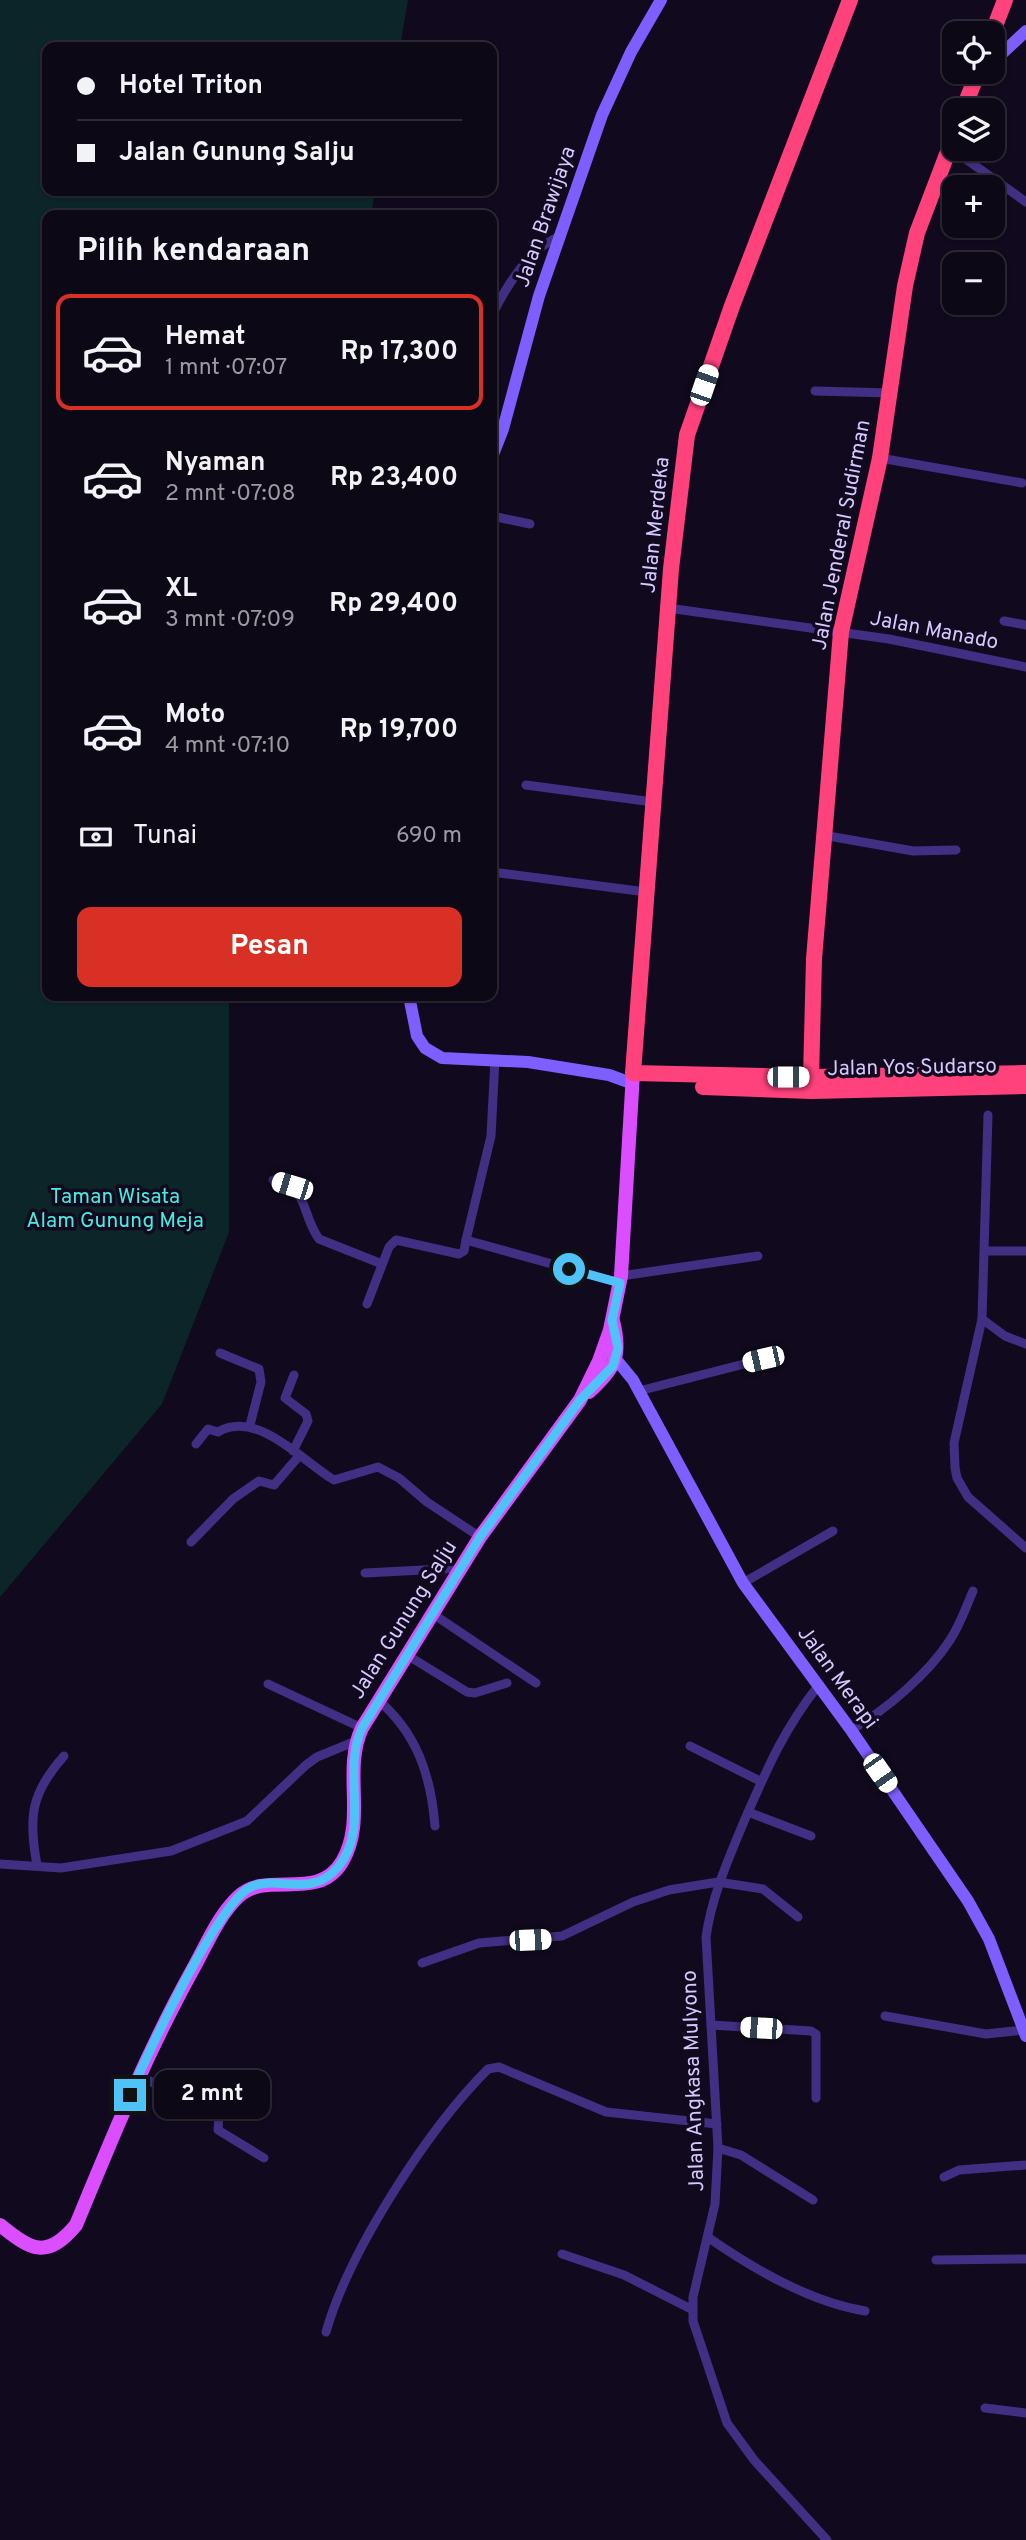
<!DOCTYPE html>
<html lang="id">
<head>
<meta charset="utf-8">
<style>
  body { margin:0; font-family:Overpass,sans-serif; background:#1b1623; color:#f1f3f6; height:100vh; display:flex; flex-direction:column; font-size:26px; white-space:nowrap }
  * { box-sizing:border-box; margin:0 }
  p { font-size:23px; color:#9a9aa1 }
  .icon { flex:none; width:38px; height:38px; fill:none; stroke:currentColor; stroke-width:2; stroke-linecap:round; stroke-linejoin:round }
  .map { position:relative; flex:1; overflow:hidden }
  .details { position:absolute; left:42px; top:210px; width:455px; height:791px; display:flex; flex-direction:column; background:#0d0816; border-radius:14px; box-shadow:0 2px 5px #0004,0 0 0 2px #2d2935 }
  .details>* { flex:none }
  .guide { position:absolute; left:42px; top:42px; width:455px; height:154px; border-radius:14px; box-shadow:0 2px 5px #0004,0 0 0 2px #2d2935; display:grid; align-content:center; height:154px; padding:0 35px; background:#0d0816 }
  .tools { position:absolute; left:942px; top:21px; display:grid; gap:14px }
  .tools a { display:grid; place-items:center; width:63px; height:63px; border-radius:14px; background:#0d0816; box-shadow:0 2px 5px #0004,0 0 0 2px #2d2935; font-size:35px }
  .end { position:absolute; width:32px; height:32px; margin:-16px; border:9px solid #4fc3f7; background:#111; box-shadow:0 0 0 4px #111 }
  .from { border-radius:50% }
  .bubble { position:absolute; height:49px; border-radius:14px; background:#0d0816; box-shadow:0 2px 5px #0004,0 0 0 2px #2d2935; font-size:23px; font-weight:700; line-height:49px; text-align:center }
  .car { position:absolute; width:21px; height:42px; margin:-21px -10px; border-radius:9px; box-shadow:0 0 5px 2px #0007; background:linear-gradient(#fff 24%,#345 0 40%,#fff 0 76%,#345 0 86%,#fff 0) }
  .guide b { display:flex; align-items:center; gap:24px; height:66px; font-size:26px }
  .guide b+b { border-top:2px solid #2d2935 }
  .guide i { width:18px; height:18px; background:#f1f3f6 }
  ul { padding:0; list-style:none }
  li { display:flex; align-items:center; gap:21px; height:116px; margin:0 14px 10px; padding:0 21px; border:4px solid transparent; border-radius:14px }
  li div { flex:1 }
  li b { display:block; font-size:26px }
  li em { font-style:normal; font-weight:700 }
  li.active { border-color:#d93025 }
  li>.icon { width:63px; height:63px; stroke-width:1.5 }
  h2 { padding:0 35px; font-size:32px; line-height:84px }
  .pay { display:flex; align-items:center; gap:18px; height:77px; padding:0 35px; font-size:26px }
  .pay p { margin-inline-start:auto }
  .button { display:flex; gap:14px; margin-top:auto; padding:14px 35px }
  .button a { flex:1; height:80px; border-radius:14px; background:#d93025; color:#fff; font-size:28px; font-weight:700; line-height:80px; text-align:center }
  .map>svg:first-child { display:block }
  .green { fill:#0c2529 }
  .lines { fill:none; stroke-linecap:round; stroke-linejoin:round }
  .street { stroke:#412f83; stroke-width:9 }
  .secondary { stroke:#7e5eff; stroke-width:12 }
  .primary { stroke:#db4eff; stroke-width:14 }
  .highway { stroke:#ff427c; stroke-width:16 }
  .route { stroke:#4fc3f7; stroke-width:9 }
  .labels { text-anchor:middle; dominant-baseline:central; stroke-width:7; stroke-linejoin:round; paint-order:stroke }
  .street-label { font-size:21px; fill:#d7c7ff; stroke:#110a1e }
  .park-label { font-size:21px; fill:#46ecdf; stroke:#110a1e }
</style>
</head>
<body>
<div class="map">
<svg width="1026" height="2540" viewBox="0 0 1026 2540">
  <rect width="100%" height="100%" fill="#110a1e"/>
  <polygon class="green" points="0,0 408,0 400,47 47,47 47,191 375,191 371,215 47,215 47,996 229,996 229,1232 162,1404 0,1597"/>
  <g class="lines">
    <g class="street">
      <polyline points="949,147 1026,202"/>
      <path d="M492 315C506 287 531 246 561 236"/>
      <polyline points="815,391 891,393"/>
      <polyline points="880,458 1022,483"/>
      <polyline points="492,516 530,524"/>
      <polyline points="668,608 889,639 1026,667"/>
      <polyline points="1004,621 1026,625"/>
      <polyline points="526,785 653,802"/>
      <polyline points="823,835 913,851 956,850"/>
      <polyline points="492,872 646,892"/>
      <polyline points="988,1115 982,1319 954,1443 955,1468 957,1478 968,1497 1026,1548"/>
      <path d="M273 1180C312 1192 299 1210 319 1239L382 1264"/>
      <polyline points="466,1240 491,1136 495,1059"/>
      <polyline points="986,1251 1026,1251"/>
      <polyline points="621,1276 758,1256"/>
      <polyline points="367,1304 389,1247 396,1240 459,1254 464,1251 466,1240 620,1283"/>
      <polyline points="982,1319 1005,1336 1026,1344"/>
      <polyline points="220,1353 259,1369 261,1382 250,1425"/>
      <polyline points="639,1391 763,1359"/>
      <path d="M196 1444 208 1429 218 1432C257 1409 302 1461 334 1480L378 1467 399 1478 427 1502 480 1537"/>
      <polyline points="293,1451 308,1421 306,1414 285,1398 294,1375"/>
      <polyline points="191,1542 233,1499 259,1481 274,1485 299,1456"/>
      <polyline points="365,1573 462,1568"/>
      <polyline points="743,1583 833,1531"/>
      <polyline points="433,1614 536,1683"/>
      <polyline points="407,1655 467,1692 475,1693 507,1683"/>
      <polyline points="268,1684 362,1728"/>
      <path d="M818 1686C784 1729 767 1769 745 1819 729 1858 712 1895 706 1937L718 2148 715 2204 693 2297V2321L727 2423 754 2460 827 2540"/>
      <path d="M378 1700C417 1733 431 1776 435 1826"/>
      <path d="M851 1730C885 1711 929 1673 950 1640 960 1625 966 1607 973 1591"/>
      <polyline points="690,1746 760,1781"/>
      <polyline points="748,1812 811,1836"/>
      <polyline points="0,1864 61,1868 171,1851 247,1821 306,1765 317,1757 356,1741"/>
      <path d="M37 1865C28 1817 31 1793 64 1756"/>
      <polyline points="422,1963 479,1943 562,1936 633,1902 669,1890 718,1882 763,1889 798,1917"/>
      <polyline points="885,2016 986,2034 1024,2030"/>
      <polyline points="711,2025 811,2031 816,2034 816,2098"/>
      <polyline points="138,2075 217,2116 226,2111 239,2093"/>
      <polyline points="219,2115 218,2130 264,2158"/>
      <polyline points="718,2148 741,2155 813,2200"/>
      <polyline points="944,2177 959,2170 1026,2165"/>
      <path d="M709 2238C755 2270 810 2302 865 2311"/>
      <polyline points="562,2254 624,2275 691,2309"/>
      <polyline points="936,2260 1026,2259"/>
      <path d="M326 2332C349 2251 428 2129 488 2069L499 2067 606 2112 717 2124"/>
      <polyline points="985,2408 1026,2413"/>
    </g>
    <g class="secondary">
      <polyline points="992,63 1026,31"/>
      <polyline points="492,457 503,429 539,296 602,115 631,52 661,0"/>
      <polyline points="409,996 417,1036 425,1048 442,1058 528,1062 609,1075 631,1083"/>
      <polyline points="610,1352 633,1380 743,1583 851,1730 968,1901 989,1939 1026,2036"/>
    </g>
    <g class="primary">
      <path d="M589 1392C615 1367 622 1357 613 1321"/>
      <path d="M0 2225C31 2250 47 2260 76 2225 112 2138 147 2052 193 1969 206 1946 218 1916 238 1897 267 1869 317 1903 342 1862 367 1820 342 1771 362 1728L480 1537 580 1400 599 1361 610 1330 621 1276 633 1073"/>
    </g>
    <g class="highway">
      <polyline points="850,0 732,306 687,435 671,569 633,1073 811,1077 1026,1073"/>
      <polyline points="992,34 1005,0"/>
      <polyline points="963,110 978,72"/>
      <polyline points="811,1077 814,959 841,632 880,458 905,286 917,233 954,136"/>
      <polyline points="703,1087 812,1091 1026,1086"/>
    </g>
  </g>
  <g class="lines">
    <path class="route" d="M130 2095C146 2056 217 1906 249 1888 276 1873 311 1900 338 1867 371 1827 341 1772 362 1728L480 1537 580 1400 613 1366 618 1348 612 1320 620 1283 569 1269"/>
  </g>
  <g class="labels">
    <g class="street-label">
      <text transform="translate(546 217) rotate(-71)">Jalan Brawijaya</text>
      <text transform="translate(656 525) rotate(-84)">Jalan Merdeka</text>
      <text transform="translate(842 535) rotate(-79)">Jalan Jenderal Sudirman</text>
      <text transform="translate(934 631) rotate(11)">Jalan Manado</text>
      <text transform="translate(912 1068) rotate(-1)">Jalan Yos Sudarso</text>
      <text transform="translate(404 1620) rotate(-58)">Jalan Gunung Salju</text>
      <text transform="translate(837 1678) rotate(54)">Jalan Merapi</text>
      <text transform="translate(694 2081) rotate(-92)">Jalan Angkasa Mulyono</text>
    </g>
    <g class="park-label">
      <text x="115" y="1197">Taman Wisata<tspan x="115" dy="24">Alam Gunung Meja</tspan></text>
    </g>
  </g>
</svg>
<div class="tools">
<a><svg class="icon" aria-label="locate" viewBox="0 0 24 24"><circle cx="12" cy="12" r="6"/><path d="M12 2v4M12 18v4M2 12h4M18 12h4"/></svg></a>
<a><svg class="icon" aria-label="layers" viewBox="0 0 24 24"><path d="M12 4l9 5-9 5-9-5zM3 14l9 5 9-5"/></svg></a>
<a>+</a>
<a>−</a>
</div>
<i class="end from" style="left:569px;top:1269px"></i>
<i class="end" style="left:130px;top:2095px"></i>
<div class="bubble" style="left:154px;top:2070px;width:116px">2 mnt</div>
<i class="car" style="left:704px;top:385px;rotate:19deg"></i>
<i class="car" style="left:788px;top:1077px;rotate:90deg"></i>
<i class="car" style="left:292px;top:1186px;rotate:287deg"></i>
<i class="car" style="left:763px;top:1359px;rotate:257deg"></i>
<i class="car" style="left:880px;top:1773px;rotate:145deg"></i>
<i class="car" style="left:530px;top:1940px;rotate:88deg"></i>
<i class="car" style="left:761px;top:2028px;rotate:274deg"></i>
<div class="guide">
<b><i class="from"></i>Hotel Triton</b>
<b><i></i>Jalan Gunung Salju</b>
</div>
<section class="details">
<h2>Pilih kendaraan</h2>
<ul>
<li class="active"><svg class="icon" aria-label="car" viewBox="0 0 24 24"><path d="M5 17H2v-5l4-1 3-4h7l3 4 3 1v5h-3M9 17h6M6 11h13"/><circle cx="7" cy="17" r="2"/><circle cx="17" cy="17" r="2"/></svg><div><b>Hemat</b><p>1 mnt · 07:07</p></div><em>Rp 17,300</em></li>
<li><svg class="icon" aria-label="car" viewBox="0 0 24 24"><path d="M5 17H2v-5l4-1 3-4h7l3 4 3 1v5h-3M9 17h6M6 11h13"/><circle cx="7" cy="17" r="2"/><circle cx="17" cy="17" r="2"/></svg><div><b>Nyaman</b><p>2 mnt · 07:08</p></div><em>Rp 23,400</em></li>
<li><svg class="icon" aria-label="car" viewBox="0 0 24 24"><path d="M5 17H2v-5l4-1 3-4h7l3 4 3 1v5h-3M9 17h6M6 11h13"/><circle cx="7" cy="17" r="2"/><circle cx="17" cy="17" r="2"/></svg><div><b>XL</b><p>3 mnt · 07:09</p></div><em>Rp 29,400</em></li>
<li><svg class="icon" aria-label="car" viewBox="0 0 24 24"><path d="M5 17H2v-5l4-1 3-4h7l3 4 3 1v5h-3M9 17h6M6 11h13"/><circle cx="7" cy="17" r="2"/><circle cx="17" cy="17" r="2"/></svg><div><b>Moto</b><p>4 mnt · 07:10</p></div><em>Rp 19,700</em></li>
</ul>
<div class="pay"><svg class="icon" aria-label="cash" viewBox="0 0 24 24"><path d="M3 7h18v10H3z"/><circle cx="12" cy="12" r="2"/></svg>Tunai<p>690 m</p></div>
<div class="button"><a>Pesan</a></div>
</section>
</div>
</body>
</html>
